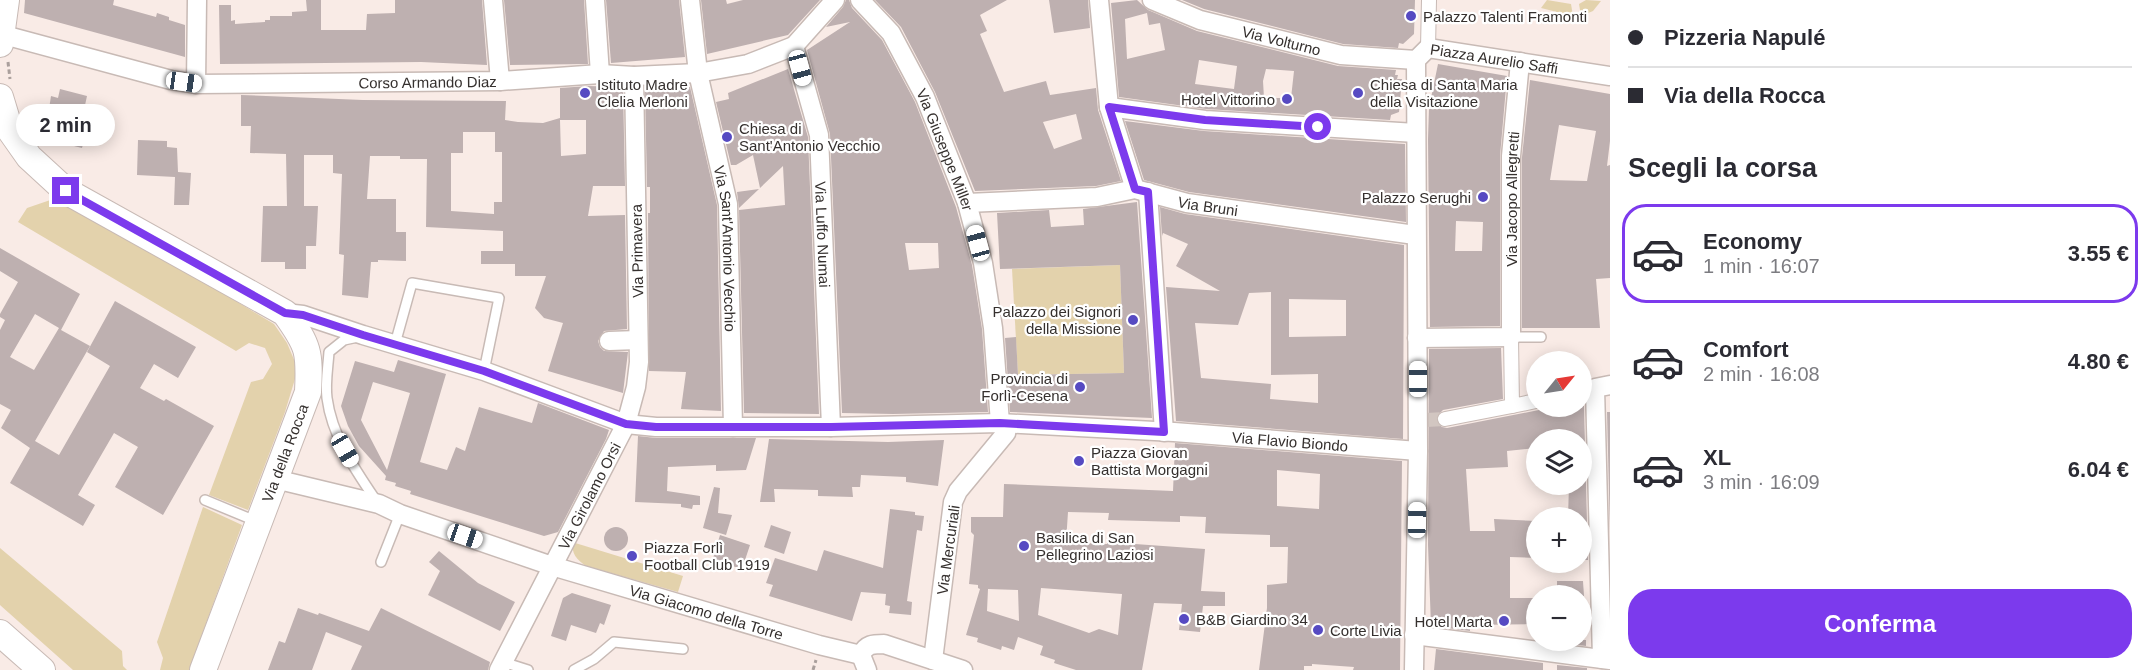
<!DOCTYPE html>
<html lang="it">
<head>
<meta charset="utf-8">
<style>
  body { margin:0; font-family:Arial,sans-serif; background:#f7f7f7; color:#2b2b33; height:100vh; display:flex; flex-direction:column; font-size:22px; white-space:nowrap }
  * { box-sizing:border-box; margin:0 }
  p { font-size:20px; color:#7c7c81 }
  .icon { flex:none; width:33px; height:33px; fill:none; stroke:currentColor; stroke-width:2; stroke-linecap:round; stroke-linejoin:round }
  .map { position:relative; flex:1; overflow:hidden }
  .side { display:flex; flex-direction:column; background:#fff; width:540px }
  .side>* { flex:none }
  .banner { display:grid; align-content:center; height:132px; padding:0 18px; background:#fff }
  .needle { width:39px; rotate:60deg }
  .fabs { position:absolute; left:1526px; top:351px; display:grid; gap:12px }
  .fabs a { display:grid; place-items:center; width:66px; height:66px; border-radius:50%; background:#fff; box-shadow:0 3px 15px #0003; font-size:30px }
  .end { position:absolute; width:27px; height:27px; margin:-14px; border:8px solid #7c3aed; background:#fff; box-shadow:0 0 0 3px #fff }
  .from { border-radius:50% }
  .bubble { position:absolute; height:42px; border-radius:21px; background:#fff; box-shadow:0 3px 15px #0003; font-size:20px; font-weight:600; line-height:42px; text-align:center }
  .car { position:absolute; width:18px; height:36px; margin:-18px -9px; border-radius:8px; box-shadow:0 0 4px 2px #0007; background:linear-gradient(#fff 24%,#345 0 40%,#fff 0 76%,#345 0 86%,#fff 0) }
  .banner b { display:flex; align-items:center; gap:21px; height:57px; font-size:22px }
  .banner b+b { border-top:2px solid #e1e1e2 }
  .banner i { width:15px; height:15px; background:#2b2b33 }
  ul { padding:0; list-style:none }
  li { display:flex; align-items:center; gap:18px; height:99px; margin:0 12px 9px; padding:0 6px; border:3px solid transparent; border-radius:24px }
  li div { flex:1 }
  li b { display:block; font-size:22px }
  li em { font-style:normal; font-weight:600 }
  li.on { border-color:#7c3aed }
  li>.icon { width:54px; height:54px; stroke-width:1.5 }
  h2 { padding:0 18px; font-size:27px; line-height:72px }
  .button { display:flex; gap:12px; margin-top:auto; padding:12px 18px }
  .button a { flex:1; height:69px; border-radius:24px; background:#7c3aed; color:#fff; font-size:24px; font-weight:600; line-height:69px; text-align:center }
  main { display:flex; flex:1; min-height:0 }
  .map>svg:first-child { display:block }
  .green { fill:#e3d2ac }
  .building { fill:#beb0b0; fill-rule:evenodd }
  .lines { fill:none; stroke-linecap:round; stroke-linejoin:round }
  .pedestrian-tunnel { stroke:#d2c6c1; stroke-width:14; stroke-dasharray:14 7; stroke-linecap:butt }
  .service-casing { stroke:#c8bab5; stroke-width:12 }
  .pedestrian-casing { stroke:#c8bab5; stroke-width:16 }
  .minor-casing { stroke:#c8bab5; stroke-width:21 }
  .secondary-casing { stroke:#c8bab5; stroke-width:28 }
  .path { stroke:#aa9f9c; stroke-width:3; stroke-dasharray:4.5 3; stroke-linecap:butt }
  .service { stroke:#fff; stroke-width:9 }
  .pedestrian { stroke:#fff; stroke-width:14 }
  .minor { stroke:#fff; stroke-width:18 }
  .secondary { stroke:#fff; stroke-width:26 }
  .route { stroke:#7c3aed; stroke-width:8 }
  .poi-dot { fill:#564ac2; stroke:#fff; stroke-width:2 }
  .labels { text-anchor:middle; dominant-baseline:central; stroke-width:4.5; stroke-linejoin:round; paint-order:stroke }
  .poi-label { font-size:15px; fill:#35302e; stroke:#fff; text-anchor:start }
  .street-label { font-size:15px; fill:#35302e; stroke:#fff }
</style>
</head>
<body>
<main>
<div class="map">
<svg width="1610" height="670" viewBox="0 0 1610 670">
  <rect width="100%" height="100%" fill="#f9ebe6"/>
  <g class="green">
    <polygon points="1547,0 1571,4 1573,16 1541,8"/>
    <polygon points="1586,0 1601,1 1593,11 1581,16 1579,4"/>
    <polygon points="62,196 274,324 287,343 298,369 285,412 248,510 209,495 251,382 263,379 272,364 265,348 249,343 236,351 18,222 27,208"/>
    <polygon points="1120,265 1124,373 1018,375 1012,269"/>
    <polygon points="203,507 242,525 189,670 160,670 163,658 157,642"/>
    <path d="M572 542 683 576 678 592 586 566C576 559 572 554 572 542Z"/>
    <polygon points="0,548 122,651 123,666 127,670 73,670 0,605"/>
  </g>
  <g class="building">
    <polygon points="25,0 114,0 113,5 156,17 157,13 169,17 169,20 185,25 185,57 24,13"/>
    <polygon points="306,0 321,0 321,30 366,30 367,14 395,13 395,0 482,0 487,65 421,62 220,64 219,5 231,5 231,21 235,20 235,24 265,22 265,20 270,20 270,16 292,16 292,12 307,11"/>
    <polygon points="504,0 584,0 588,64 510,65"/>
    <polygon points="606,0 679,0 685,57 611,63"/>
    <polygon points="701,0 726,0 727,4 743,0 820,0 788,35 707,54"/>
    <path d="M846 0H849L852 8 882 40 915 102 956 207 972 265 982 329 988 412 893 414 842 413 830 134 807 50 850 22 826 27 843 7ZM905 243H938L939 268 909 270Z"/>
    <path d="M875 0H1007L980 15 987 31 980 34 1004 92 1046 81 1050 95 1096 88 1098 110 1121 181 1096 186 975 191 935 92 901 27ZM1076 114 1082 139 1054 149 1043 122Z"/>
    <polygon points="1049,0 1088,0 1090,28 1054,33"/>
    <path d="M1137 0 1148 10 1197 31 1338 66 1396 70 1395 75H1398L1397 79H1402L1399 112 1391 115 1390 120 1206 109 1119 97 1111 3ZM1147 13 1149 25 1160 23 1165 50 1127 59 1125 19ZM1199 60 1237 66 1234 89 1195 84ZM1266 69 1294 71 1291 98H1264L1263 81Z"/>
    <polygon points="1182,0 1415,0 1414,34 1403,44 1399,43 1398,48 1343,44 1204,9"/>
    <path d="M1438 64 1507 76 1500 156V326L1430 327 1428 139 1429 108ZM1456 221 1483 222 1482 251H1455Z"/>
    <polygon points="788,69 808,137 819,414 744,413 739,210 785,205 783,166 760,188 753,155 736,165 731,165 716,102 729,99 728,93"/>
    <path d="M1530 80 1610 94V141L1607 166 1610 165V278L1596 279 1600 328H1522V157ZM1559 125 1596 131 1587 181 1550 180Z"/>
    <path d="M588 86 623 87 625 186H593L588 216 625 215 627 329 604 331 598 341 600 347 604 351 628 352 623 393 548 371 563 323 544 318 535 308 546 276H515V264H481V251H503V231L426 227 427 159H400V156H370L367 199H396V232H406V261L378 260V262H371L368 298 342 295 344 255 339 254 342 174 333 173V155H304V206H318L316 246H306V269H285V262H261L263 206H287L286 154 250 153 251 126H241V95L363 100 506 101 505 120 518 122 543 123 560 118V88ZM560 120H586V154L561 156ZM463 132H495V152H502V202H494V214L451 211V153H463Z"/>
    <polygon points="690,87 717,205 721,411 681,409 686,372 649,371 648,213 650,213 650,187 647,187 645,90"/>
    <polygon points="60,89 87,96 82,119 53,112 49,109 51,96 58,98"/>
    <polygon points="1125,121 1204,131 1405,144 1406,222 1189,192 1144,180"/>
    <polygon points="74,130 86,133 82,148 70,145"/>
    <polygon points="138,140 167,141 167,147 177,148 178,172 191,173 189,205 174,205 175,177 137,175"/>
    <polygon points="759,189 739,208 737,192"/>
    <polygon points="1137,202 1152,418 1010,412 1005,338 1016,337 1018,375 1124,373 1120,265 1000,269 997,213 1049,210 1051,227 1084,225 1083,209"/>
    <path d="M1160 207 1185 214 1404 245 1403 439 1176 421 1166 287 1220 291 1176 266 1188 244 1163 233 1162 236ZM1271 292V375L1318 374V403L1270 399 1271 384 1201 378 1195 323 1238 325 1249 293ZM1289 299 1346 300V336L1289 337Z"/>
    <path d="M0 248 80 294 61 330 90 346 35 441 59 455 110 366 87 352 115 301 196 347 178 378 154 364 140 388 164 401 166 399 214 426 163 515 115 487 138 447 114 433 78 495 95 505 83 526 10 483 30 448 1 428 11 410 0 404V330L5 320 0 317V314L18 282 0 271ZM35 314 59 328 34 370 10 357Z"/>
    <polygon points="1501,348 1503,399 1443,410 1437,416 1436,421 1442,427 1447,428 1559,406 1584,406 1588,560 1581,560 1581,518 1568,518 1569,484 1581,484 1581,440 1536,440 1536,448 1507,451 1508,467 1466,469 1470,531 1495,531 1494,519 1536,521 1536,558 1510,557 1510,598 1536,598 1536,624 1470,625 1470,631 1431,626 1428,545 1429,349"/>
    <path d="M398 360 446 374 420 462 447 470 456 447 465 451 479 407 532 423 538 403 609 430 606 439 558 532 544 536 410 494 411 491 395 486 396 483 385 480 386 476 359 446 348 426 341 406 355 361 394 372ZM373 382 410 393 387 470 361 420Z"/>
    <polygon points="1607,412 1610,412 1610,533"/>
    <polygon points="638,436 656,438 756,438 746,470 716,471 716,465 668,467 667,491 700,496 700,505 693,505 692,509 681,507 681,504 635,502"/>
    <polygon points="769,439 888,442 944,440 938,486 906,482 906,477 861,475 860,487 852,487 853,497 818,496 818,490 774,489 775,502 760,502"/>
    <path d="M1175 443 1402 461 1400 670H1353L1354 667 1312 664V666H1304V670H1259L1267 608V585L1287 583 1288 547H1270V535L1205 533 1206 517 1180 516V522L1108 520 1109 513 1068 512 1066 542 1107 544V542L1205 549 1201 591 1225 592V606H1203L1200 632 1179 630 1182 604 1154 603 1142 670H1076L1054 663 1055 660 1040 655 1043 646 1018 637 1014 650 1002 646 1001 650 977 642 978 638 966 635 980 589 978 588V585L969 584 974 535 971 532V517H1003L1004 484 1173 491ZM1277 470 1320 474 1319 509 1277 506ZM1041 588 1122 594 1118 635 1099 629 1089 633 1038 615ZM988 589 1018 590 1019 621 987 611Z"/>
    <polygon points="714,487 720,488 718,513 732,515 726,535 703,528"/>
    <polygon points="890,509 915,512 915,515 924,516 922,531 917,530 907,601 912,602 911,615 889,613 890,606 885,605 886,594 861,592 852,621 769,596 773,585 766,583 775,558 817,571 824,550 883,568"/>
    <polygon points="771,525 791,532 784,554 764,547"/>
    <circle cx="616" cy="539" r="12"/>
    <polygon points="720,535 750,545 742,569 726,564 724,569 711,565"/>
    <polygon points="439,551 478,583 515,602 500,631 428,595 440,571 429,562"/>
    <polygon points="1557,581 1583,581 1584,596 1557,596"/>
    <polygon points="572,593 611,605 604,625 600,623 596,633 571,625 566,641 551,636 563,598"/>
    <polygon points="298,608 318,615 319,613 369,631 381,608 490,662 488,670 351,670 362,646 326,632 312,670 268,670 279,641 285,643"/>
    <polygon points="1557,640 1586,640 1586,646 1557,642"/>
    <polygon points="1436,649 1543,663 1543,670 1434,670"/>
    <polygon points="1557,665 1587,668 1587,670 1557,670"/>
  </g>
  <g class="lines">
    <polyline class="pedestrian-tunnel" points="1426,420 1445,419"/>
    <defs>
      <g id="service">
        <path d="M358 337 344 340 329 352C328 367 325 384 327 398 332 437 356 471 377 502"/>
        <polyline points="1511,337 1541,337"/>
        <polyline points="395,344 412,283 499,298 484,371"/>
        <polyline points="205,500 258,522"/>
        <polyline points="381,562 400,514"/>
        <polyline points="503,662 528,670"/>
        <polyline points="574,670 594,659 614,642 683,649"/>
      </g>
      <g id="pedestrian">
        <polyline points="1428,48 1429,0"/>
        <polyline points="1511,337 1512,406 1536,401"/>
        <polyline points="1445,419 1512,406"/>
      </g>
      <g id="minor">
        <polyline points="493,0 500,81"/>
        <polyline points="595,0 600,74"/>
        <path id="s1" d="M690 0 698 73 728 204 733 427"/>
        <path id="s2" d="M860 0 891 33 925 97 967 203 983 263 993 328 1000 423 1006 433 958 491 953 502 933 660"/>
        <polyline points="1099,0 1109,107 1135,189"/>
        <path id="s3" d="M1152 0 1200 20 1341 55 1416 60"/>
        <path id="s4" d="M0 34 171 80 196 84 500 81 600 74 634 76 698 73 748 64 794 46 835 0"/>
        <path id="s5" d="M794 46 819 135 831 427"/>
        <polyline points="196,84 197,0"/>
        <polyline points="1109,107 1205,120 1416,133"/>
        <polyline points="1148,192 1164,432"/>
        <path id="s6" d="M967 203 1097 197 1135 189 1187 203 1415 235"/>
        <path id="s7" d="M285 313 303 315 363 335 484 371 626 424 656 427H831L1000 423 1174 432 1418 451"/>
        <path id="s8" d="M1417 338 1511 337V156L1520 62"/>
        <polyline points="609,341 638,340"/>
        <path id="s9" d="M275 479 379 504 400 514 552 566 819 645 861 655"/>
        <polyline points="1414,635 1610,660"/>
        <polyline points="1602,659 1595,388 1610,385"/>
        <path id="s10" d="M499 670 626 424 636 387 639 362 634 76"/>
        <path d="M867 670 861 655C866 644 873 644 884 644L963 670"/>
        <path id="s11" d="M1414 670 1418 451 1416 60 1428 48 1610 76"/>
      </g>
      <g id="secondary">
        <polyline points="0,44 6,0"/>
        <path d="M0 97 10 130 29 157 66 191 285 313C309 346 310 352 308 392L203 670"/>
        <polyline points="0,633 42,670"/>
      </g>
    </defs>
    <use href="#service" class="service-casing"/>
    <use href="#pedestrian" class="pedestrian-casing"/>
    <use href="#minor" class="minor-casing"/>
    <use href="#secondary" class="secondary-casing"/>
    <g class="path">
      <polyline points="8,62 10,79"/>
      <polyline points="813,670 816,660"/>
    </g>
    <use href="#service" class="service"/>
    <use href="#pedestrian" class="pedestrian"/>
    <use href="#minor" class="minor"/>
    <use href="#secondary" class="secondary"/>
  </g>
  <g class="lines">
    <polyline class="route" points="66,191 285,313 303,315 363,335 484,371 626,424 656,427 831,427 1000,423 1164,432 1148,192 1135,189 1109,107 1205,120 1318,127"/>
  </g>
  <g class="poi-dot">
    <circle cx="1411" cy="16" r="6"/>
    <circle cx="585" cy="93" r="6"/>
    <circle cx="1358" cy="93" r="6"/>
    <circle cx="1287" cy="99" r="6"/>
    <circle cx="727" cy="137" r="6"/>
    <circle cx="1483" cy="197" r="6"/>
    <circle cx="1133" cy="320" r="6"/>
    <circle cx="1080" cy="387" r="6"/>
    <circle cx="1079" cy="461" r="6"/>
    <circle cx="1024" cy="546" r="6"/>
    <circle cx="632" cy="556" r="6"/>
    <circle cx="1184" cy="619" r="6"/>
    <circle cx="1504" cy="621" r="6"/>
    <circle cx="1318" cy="630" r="6"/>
  </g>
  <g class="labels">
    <g class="poi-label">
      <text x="1423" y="16">Palazzo Talenti Framonti</text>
      <text x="597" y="84">Istituto Madre<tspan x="597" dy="17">Clelia Merloni</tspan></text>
      <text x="1370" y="84">Chiesa di Santa Maria<tspan x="1370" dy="17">della Visitazione</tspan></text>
      <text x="1275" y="99" text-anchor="end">Hotel Vittorino</text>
      <text x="739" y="128">Chiesa di<tspan x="739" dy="17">Sant'Antonio Vecchio</tspan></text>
      <text x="1471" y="197" text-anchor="end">Palazzo Serughi</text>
      <text x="1121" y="311" text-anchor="end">Palazzo dei Signori<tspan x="1121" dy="17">della Missione</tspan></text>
      <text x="1068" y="378" text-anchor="end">Provincia di<tspan x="1068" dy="17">Forlì-Cesena</tspan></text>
      <text x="1091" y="452">Piazza Giovan<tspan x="1091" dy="17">Battista Morgagni</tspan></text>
      <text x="1036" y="537">Basilica di San<tspan x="1036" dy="17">Pellegrino Laziosi</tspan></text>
      <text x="644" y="547">Piazza Forlì<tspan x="644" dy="17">Football Club 1919</tspan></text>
      <text x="1196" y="619">B&amp;B Giardino 34</text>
      <text x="1492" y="621" text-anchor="end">Hotel Marta</text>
      <text x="1330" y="630">Corte Livia</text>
    </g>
    <g class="street-label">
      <text stroke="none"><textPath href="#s3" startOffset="136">Via Volturno</textPath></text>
      <text stroke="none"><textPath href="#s11" startOffset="694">Piazza Aurelio Saffi</textPath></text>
      <text stroke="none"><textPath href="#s4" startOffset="434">Corso Armando Diaz</textPath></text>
      <text stroke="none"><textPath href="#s2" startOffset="174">Via Giuseppe Miller</textPath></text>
      <text stroke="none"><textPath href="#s8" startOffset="232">Via Jacopo Allegretti</textPath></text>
      <text stroke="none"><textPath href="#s6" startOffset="244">Via Bruni</textPath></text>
      <text stroke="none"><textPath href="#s5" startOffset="192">Via Luffo Numai</textPath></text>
      <text stroke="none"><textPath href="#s1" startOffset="252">Via Sant'Antonio Vecchio</textPath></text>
      <text transform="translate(637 251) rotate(-91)">Via Primavera</text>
      <text stroke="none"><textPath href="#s7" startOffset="1024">Via Flavio Biondo</textPath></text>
      <text transform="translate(285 453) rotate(-69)">Via della Rocca</text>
      <text stroke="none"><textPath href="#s10" startOffset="196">Via Girolamo Orsi</textPath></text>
      <text transform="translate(948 550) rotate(-82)">Via Mercuriali</text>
      <text stroke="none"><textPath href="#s9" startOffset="452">Via Giacomo della Torre</textPath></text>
    </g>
  </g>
</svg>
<div class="fabs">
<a><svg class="needle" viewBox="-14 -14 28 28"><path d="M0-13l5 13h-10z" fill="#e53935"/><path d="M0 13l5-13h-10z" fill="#7c7c81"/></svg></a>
<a><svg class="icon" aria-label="layers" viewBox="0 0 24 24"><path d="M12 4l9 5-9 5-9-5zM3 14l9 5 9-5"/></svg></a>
<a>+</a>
<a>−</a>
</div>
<i class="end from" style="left:1318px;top:127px"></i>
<i class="end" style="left:66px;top:191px"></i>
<div class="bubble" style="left:16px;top:104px;width:99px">2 min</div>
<i class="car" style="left:800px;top:68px;rotate:165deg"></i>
<i class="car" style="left:184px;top:82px;rotate:98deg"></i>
<i class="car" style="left:978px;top:243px;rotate:345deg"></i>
<i class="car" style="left:1418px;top:379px;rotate:0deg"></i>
<i class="car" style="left:345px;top:450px;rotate:150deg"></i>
<i class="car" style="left:1417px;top:520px;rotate:1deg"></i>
<i class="car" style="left:465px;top:536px;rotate:109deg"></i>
</div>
<section class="side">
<div class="banner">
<b><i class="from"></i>Pizzeria Napulé</b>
<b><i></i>Via della Rocca</b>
</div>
<h2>Scegli la corsa</h2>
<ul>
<li class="on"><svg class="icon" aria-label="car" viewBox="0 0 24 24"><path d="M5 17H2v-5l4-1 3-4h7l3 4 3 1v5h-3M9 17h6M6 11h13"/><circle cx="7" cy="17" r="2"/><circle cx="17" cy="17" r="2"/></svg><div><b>Economy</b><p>1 min · 16:07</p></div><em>3.55 €</em></li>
<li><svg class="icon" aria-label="car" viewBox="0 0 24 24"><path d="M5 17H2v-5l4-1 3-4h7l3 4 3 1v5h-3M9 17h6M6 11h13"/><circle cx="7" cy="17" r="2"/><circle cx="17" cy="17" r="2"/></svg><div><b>Comfort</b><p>2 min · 16:08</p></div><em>4.80 €</em></li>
<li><svg class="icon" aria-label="car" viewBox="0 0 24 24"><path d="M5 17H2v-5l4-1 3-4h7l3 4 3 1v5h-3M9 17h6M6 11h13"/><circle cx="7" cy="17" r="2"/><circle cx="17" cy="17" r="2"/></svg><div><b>XL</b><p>3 min · 16:09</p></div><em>6.04 €</em></li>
</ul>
<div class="button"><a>Conferma</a></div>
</section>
</main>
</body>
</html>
